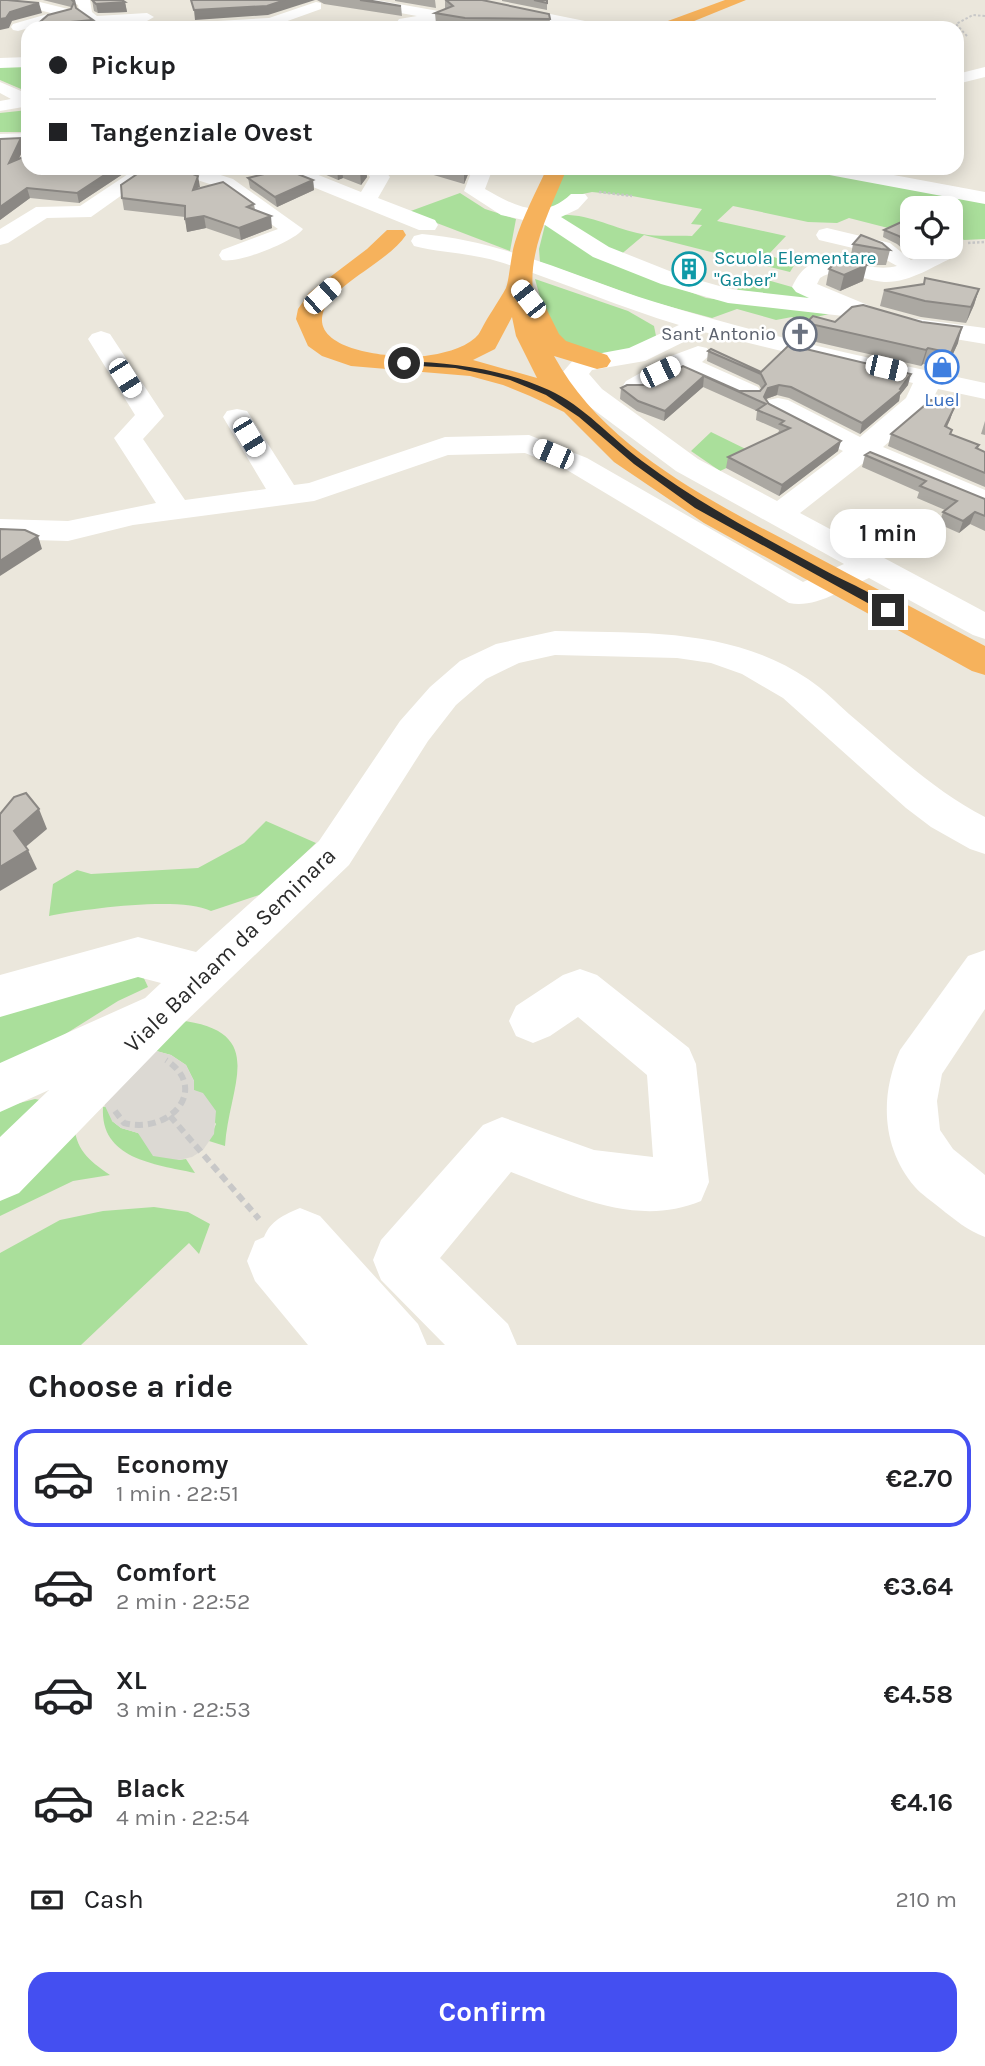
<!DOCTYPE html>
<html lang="en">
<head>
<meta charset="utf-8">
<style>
  body { margin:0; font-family:Karla,sans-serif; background:#f6f6f6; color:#202124; height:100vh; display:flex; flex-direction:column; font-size:26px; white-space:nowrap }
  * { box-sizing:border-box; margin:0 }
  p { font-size:23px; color:#757577 }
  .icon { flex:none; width:38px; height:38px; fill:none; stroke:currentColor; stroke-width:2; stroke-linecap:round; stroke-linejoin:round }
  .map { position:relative; height:1345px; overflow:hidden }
  .drawer { display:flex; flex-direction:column; background:#fff; flex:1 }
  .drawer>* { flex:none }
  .guide { position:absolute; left:21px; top:21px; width:943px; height:154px; border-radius:21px; box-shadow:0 4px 18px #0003; display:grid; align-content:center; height:154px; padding:0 28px; background:#fff }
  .fabs { position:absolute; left:900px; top:196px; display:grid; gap:14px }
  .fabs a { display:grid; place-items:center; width:63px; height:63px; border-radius:14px; background:#fff; box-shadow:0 4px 18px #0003; font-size:35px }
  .end { position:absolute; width:32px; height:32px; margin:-16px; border:9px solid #2a2a2a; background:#fff; box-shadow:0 0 0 4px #fff }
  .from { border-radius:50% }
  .bubble { position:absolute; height:49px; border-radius:21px; background:#fff; box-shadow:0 4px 18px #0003; font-size:23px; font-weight:700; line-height:49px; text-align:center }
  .car { position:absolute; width:21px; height:42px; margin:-21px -10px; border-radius:9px; box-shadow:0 0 5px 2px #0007; background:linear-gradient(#fff 24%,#345 0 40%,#fff 0 76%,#345 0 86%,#fff 0) }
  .guide b { display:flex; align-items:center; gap:24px; height:66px; font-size:26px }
  .guide b+b { border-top:2px solid #e0e0e0 }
  .guide i { width:18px; height:18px; background:#202124 }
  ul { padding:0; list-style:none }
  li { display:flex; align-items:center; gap:21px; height:98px; margin:0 14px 10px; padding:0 14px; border:4px solid transparent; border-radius:21px }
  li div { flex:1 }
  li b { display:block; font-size:26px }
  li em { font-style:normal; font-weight:700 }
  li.current { border-color:#444ff1 }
  li>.icon { width:63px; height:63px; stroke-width:1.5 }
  h2 { padding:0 28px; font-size:32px; line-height:84px }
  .pay { display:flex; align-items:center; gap:18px; height:77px; padding:0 28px; font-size:26px }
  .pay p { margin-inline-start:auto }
  .button { display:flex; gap:14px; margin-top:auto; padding:14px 28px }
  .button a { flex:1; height:80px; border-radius:21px; background:#444ff1; color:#fff; font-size:28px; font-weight:700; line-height:80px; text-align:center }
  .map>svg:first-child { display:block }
  .green { fill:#aadf9b }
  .plaza { fill:#dcd9d3 }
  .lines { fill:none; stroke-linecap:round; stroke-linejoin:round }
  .path-far2 { stroke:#c8c8c8; stroke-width:2; stroke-dasharray:2.5 2; stroke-linecap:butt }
  .path-far1 { stroke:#c8c8c8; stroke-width:2.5; stroke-dasharray:2.5 2; stroke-linecap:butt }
  .path { stroke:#c8c8c8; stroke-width:6; stroke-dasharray:8 5; stroke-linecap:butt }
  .minor { fill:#fff; fill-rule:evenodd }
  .highway { fill:#f6b25c; fill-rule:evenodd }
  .wall { fill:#aba8a2 }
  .shaded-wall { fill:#8b8884 }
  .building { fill:#c7c3bc; stroke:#8b8884; stroke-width:2 }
  .route { fill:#2a2a2a }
  .labels { text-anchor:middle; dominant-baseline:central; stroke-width:5; stroke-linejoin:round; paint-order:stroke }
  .far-culture-label { font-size:19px; fill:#0d838f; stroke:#fff; text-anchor:start }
  .far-worship-label { font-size:19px; fill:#5b616d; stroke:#fff; text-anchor:end }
  .far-shop-label { font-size:19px; fill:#366cbe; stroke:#fff }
  .street-label { font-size:23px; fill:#2a2a2a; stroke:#fff }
</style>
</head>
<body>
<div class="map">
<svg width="985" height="1345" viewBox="0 0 985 1345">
  <rect width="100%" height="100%" fill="#ebe7dc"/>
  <g class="green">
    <polygon points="28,65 28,92 0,80 0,66"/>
    <polygon points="28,110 28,132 0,132 0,113"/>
    <path d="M563 168H810L919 191 985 200V239L964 240 950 230V208H912V222L892 229 849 218 837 223 808 222 733 206 717 221 786 236 768 255 795 264 790 272 644 235 612 262 706 298 829 314 799 321 792 317 776 320 737 309 712 318 649 301 540 262 539 249 547 217C579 208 611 228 642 234 658 237 676 235 692 236L702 225 691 224 702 209 632 196 592 192 573 196 547 210Z"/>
    <polygon points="460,193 485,209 516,219 510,251 408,212"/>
    <polygon points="757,277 799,289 828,302 737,290 740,284 745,285 750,278"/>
    <polygon points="535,279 628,311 654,326 656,336 643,348 599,355 551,337"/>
    <polygon points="711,432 768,460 746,459 720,471 691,451"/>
    <path d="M266 821 316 843 262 894 211 911C179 896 86 909 49 916L53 884 77 870 91 874 198 868 244 843Z"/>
    <polygon points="141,972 148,987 118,1001 0,1075 0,1008"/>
    <path d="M178 1020C270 1031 229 1084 225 1146L209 1141 216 1124 194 1090V1081L186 1065 171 1055 149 1049Z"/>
    <polygon points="35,1099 40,1100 0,1144 0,1108"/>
    <path d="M118 1105 112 1121 121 1128 138 1133 179 1160 186 1159 195 1173C154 1164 100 1159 103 1107Z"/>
    <path d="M74 1122C75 1149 88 1160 110 1175L73 1181 0 1216V1194Z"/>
    <polygon points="154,1207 188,1212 210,1224 199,1254 189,1243 81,1345 0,1345 0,1253 60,1220 103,1211"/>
  </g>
  <polygon class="plaza" points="149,1049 171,1055 186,1065 194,1081 194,1090 203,1093 216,1111 214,1134 203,1150 192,1157 179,1160 153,1156 138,1133 121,1128 112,1121 105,1106 100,1075"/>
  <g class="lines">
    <polyline class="path-far2" points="967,36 956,24 973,15 985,16"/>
    <g class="path-far1">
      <polyline points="599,192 632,196"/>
      <polyline points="968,243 985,242"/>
    </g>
    <g class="path">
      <path d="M115 1111 124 1123C171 1135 210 1088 166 1060"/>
      <polyline points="170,1116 259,1219"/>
    </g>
    <g class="minor">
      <polygon points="69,0 90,0 92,12 97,16 147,13 154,17 147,21 93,25 80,16 78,5"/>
      <polygon points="344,0 376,0 444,12 451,16 444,20 404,26 399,25 397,22 399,19 417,16 351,4"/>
      <polygon points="40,2 72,10 74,13 72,16 18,31 13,30 11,27 13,24 51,13 35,9 33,6"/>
      <polygon points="316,2 321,3 321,9 282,23 369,21 393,25 395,28 277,28 278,24 244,28 159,28 166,24 269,18"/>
      <polygon points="500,4 585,21 592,25 590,28 578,28 495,11 495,5"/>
      <polygon points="28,57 28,67 0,68 0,58"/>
      <polygon points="985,67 985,77 957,84 957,74"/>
      <polygon points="0,82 28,94 28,103 23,107 0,111 0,101 11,99 0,93"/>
      <polygon points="28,133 28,145 0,146 0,134"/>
      <polygon points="137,168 160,168 91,217 47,218 8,243 0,245 0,229 36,207 80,206"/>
      <path d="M169 168H199L233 179 303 229C294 242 237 264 222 260L219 255 222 250 278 229 219 187 172 172Z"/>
      <polygon points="273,168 301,168 361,192 370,177 363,168 383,168 390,177 378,198 435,220 438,225 435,230 419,230 276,172"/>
      <path d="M473 168H493L485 189C514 206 543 221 571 194H585L588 198 578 209 561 217 609 247 677 274 730 289 809 298 796 292 792 287C816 235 858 276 897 266L874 253 819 240 816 235 819 230 827 228 890 243 911 260 939 247 950 245 959 251 956 256C933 266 910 283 884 282 864 281 837 266 820 278L817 284 870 306 873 311 870 316 861 318 728 303 661 284 593 257 545 225 501 215 464 191Z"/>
      <polygon points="814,168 856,168 985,192 985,204 824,174"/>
      <path d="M422 234C505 241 577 278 655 302 764 336 875 359 985 383V399L938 389 928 408 883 447 985 490V510L866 461 800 513 985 612V639L973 635 869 578C845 588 815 609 789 603L567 470 525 453 448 455 314 501 133 525 68 541 0 539V519L68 521 156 503 114 438 135 415 88 339 92 334 101 331 110 334 164 416 143 439 185 500 266 489 223 417 227 411 237 409 247 411 294 485 309 483 445 437 529 435 587 458 803 582 844 564 676 471 582 401 562 373 575 358 629 348 679 325C618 307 560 281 500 262 471 253 442 253 414 246L411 241 414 236ZM704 332 913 383 906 398 860 437 788 400 778 398 768 400 764 406 768 412 843 451 777 501 698 459 602 389 589 374 592 370 645 361Z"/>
      <polygon points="910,318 985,328 985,344 901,330 898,325 901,320"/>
      <polygon points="698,346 707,348 711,354 702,362 758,387 762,393 758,399 748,401 738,399 682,373 646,393 636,395 626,393 622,387 626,381 671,356"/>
      <path d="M555 631C643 633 732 628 808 679 823 689 836 702 849 714 893 751 934 791 985 817V854L970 849 931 827 906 808 783 698 742 674 711 663 677 658 555 655 519 663 486 679 456 705 428 741 349 865 184 1023 19 1193 0 1201V1137L49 1090 0 1112V1063L145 998 161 983 138 977 0 1017V975L138 937 196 952 319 841 400 721 430 687 460 661 496 644Z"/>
      <path d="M985 950V1009L942 1074 937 1101 940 1130 953 1149 985 1175V1237C967 1230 955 1220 940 1208 932 1201 922 1195 915 1187 881 1147 880 1095 900 1050L968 956Z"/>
      <path d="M580 969 597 975 689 1048 696 1064 709 1182 701 1201C637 1228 572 1195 511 1172L440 1258 508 1324 517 1345H445L381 1280 373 1260 381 1240 483 1125 502 1117 594 1150 653 1157 647 1075 578 1017 550 1036 533 1043 516 1036 509 1021 516 1006 563 975Z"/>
      <path d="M300 1208 320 1216 418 1324 427 1345H308L255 1281 247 1261 255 1241 264 1237C271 1220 284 1215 300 1208Z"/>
    </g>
    <g class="highway">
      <polygon points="725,0 746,0 677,28 655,28 657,25"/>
      <path d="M547 168H567C550 211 524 256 535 304L545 306 559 334 566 341 607 355 611 361 607 367 597 369 554 356C606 452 719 505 811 554 869 585 927 615 985 646V675L972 671 704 523 614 462 564 412 530 396 503 385 470 376 351 366 322 356 308 346 296 319 298 309 309 293 367 249 387 230H403L406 235C388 262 334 284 324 310 307 353 401 359 425 356 440 354 463 349 475 338 478 335 479 334 481 330 488 316 499 301 506 288 509 281 511 254 515 242 523 216 536 192 547 168ZM512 317 516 336 537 378 473 360 495 349Z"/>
    </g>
  </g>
  <g class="wall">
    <polygon points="43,0 74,0 76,8 71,9 71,7"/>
    <polygon points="92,0 125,2 127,12 98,13 94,11"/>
    <polygon points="317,0 367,0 401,6 402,16 324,4"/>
    <polygon points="395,0 435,0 436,8 395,1"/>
    <polygon points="445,0 482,0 550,19 549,28 459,28 436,24 435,13 445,9"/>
    <polygon points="502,0 547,0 547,10 502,1"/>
    <polygon points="28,32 28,47 25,47 23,37"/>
    <polygon points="0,139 24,148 18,159 28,168 128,168 129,170 79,203 30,198 0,220"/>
    <polygon points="316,168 366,168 367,177 361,185 343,178 338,180 317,171"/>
    <polygon points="410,168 469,168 469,172 464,184"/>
    <polygon points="248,178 313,180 314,190 277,207 250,188"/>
    <polygon points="200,188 254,204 255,210 272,228 241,240 206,228 187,232 185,217 124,210 122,198"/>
    <polygon points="884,230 933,247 912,257 897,244 883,237"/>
    <polygon points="853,244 890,250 886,265 877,265 850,260"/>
    <polygon points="829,269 863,281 840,291 826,285"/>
    <polygon points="925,278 979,289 974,305 966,323 921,317 880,306 884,290 923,285"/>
    <polygon points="835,322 958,343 946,369 923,364 921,366 803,339 806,323"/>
    <polygon points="708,351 761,372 908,385 900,395 899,401 860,434 789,398 777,395 766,399 769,404 838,451 779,496 726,468 728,457 778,434 779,430 756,420 757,411 703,387 664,421 637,411 620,399 621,388 648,385 683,366 739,391 760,391 762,390 759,385 707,361"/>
    <polygon points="954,408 947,427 950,434 979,445 978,449 985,452 985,487 888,446 891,434"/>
    <polygon points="985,421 985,435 981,434"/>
    <polygon points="865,455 985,499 985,531 970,524 959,533 939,524 943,512 945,510 917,498 919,492 862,467"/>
  </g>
  <g class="shaded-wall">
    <polygon points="285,0 315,0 268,15 195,20 194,10"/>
    <polygon points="125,2 127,12 98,13 96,4"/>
    <polygon points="39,3 42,13 12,21 9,28 0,30 0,19 10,12"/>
    <polygon points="93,20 95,28 65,28 71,22"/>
    <polygon points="21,138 24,148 12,173 9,163"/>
    <polygon points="115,168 128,168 129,170 79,203 77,193"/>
    <polygon points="337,168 342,168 343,178 338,180"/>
    <polygon points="362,168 366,168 367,177 361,185 360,171"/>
    <polygon points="390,168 405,168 391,173"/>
    <polygon points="465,168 469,168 469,172 464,184 464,171"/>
    <polygon points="198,176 200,187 193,190"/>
    <polygon points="313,180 314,190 277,207 275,197"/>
    <polygon points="27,188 30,198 0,220 0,207"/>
    <polygon points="204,216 206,228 187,232 185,219"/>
    <polygon points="271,216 272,228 241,240 239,228"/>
    <polygon points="919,247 933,247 912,257 914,249"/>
    <polygon points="867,265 863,281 840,291 844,275"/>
    <polygon points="979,289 974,305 966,323 971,307"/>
    <polygon points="962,327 958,343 946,369 951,353"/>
    <polygon points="928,348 923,364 921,366 926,350"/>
    <polygon points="911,374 908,385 900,395 899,401 860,434 862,423 900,389"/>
    <polygon points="704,376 703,387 664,421 665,411"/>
    <polygon points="779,385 777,395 766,399 764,403 764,397 768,388"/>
    <polygon points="954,408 950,420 941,438 945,426"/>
    <polygon points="841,441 838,451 779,496 782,485"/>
    <polygon points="975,512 970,524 959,533 963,521"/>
    <polygon points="38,536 42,549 0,576 0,561"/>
    <polygon points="39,809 47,829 22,850 14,831"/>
    <polygon points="28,850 37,869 0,891 0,867"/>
  </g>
  <g class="building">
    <polygon points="0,0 7,0 39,3 10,12 6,18 0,19"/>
    <polygon points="72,0 74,0 76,8 93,20 71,22 65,28 33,28 48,15 71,9 74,2"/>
    <polygon points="92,0 122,0 125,2 96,4"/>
    <polygon points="191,0 285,0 267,6 194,10"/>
    <polygon points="360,0 367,0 401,6"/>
    <polygon points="446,0 482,0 549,14 550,19 465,18 435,13 453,6"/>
    <polygon points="534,0 547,0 547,3"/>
    <polygon points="21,138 9,163 28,155 28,168 115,168 77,193 27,188 0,207 0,139"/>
    <polygon points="146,168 178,168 198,176 193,190 223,182 254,204 247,207 271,216 239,228 204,216 185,219 185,206 122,198 121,185"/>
    <polygon points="351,168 362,168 360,171"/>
    <polygon points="285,169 313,180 275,197 248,178"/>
    <polygon points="910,218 912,218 912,247 919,247 914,249 899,236 884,230"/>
    <polygon points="861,235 882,243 890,250 881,249 853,244"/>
    <polygon points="838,260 867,265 844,275 829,269"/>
    <polygon points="925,278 979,289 971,307 925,301 884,290 924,284"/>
    <polygon points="863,305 922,322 962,327 951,353 928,348 926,350 806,323 813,316 835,322 852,307"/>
    <polygon points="789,345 911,374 900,389 902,390 862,423 791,387 779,385 768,388 764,397 769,404 841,441 782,485 728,457 790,428 780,424 784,421 757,410 766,404 704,376 665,411 638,401 621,388 627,385 648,385 683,366 739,391 760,391 766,384 761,374 708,351 711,349 761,372"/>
    <polygon points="931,400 954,408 945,426 952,430 950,434 979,445 976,448 985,452 985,473 891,434"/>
    <polygon points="870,452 985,499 985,516 975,512 963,521 943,512 957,501 920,486 926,481 865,455"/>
    <polygon points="0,529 25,530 38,536 0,561"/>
    <polygon points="26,793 39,809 14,831 28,850 0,867 0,814 14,797"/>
  </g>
  <path class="route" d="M404 361C454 363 502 369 549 390 584 406 611 438 642 461 699 504 762 536 824 570 846 582 876 593 893 610L884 612 695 508 634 464 579 417 546 395 510 380 490 375 455 368 401 365Z"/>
  <defs>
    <symbol id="building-ring" viewBox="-11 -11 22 22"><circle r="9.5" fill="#fff" stroke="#0f9aa8" stroke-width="1.5"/><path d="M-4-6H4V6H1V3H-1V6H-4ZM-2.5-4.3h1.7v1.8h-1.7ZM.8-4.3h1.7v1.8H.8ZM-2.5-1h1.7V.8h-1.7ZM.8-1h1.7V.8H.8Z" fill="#0f9aa8"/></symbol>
    <symbol id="church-ring" viewBox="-11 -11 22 22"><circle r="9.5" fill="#fff" stroke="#6b7280" stroke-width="1.5"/><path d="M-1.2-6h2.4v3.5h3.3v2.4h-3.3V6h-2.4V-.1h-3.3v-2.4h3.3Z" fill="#6b7280"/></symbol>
    <symbol id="shop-ring" viewBox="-11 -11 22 22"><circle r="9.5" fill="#fff" stroke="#3f7fe0" stroke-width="1.5"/><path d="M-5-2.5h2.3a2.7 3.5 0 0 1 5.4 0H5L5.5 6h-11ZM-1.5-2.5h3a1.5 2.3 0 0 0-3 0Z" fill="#3f7fe0"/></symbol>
  </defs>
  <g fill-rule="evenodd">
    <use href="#building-ring" x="670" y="250" width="38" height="38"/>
    <use href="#church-ring" x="781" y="315" width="38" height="38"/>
    <use href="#shop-ring" x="923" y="348" width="38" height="38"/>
  </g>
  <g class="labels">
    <g class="far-culture-label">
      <text x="714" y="258">Scuola Elementare<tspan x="714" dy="22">"Gaber"</tspan></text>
    </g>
    <g class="far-worship-label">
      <text x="776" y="334">Sant' Antonio</text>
    </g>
    <g class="far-shop-label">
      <text x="942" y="400">Luel</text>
    </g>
    <g class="street-label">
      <text transform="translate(230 950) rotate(-44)">Viale Barlaam da Seminara</text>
    </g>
  </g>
</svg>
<div class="fabs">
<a><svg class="icon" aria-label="locate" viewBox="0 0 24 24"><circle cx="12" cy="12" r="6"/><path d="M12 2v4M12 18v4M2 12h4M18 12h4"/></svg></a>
</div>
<i class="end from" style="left:404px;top:363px"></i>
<i class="end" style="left:888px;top:610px"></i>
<div class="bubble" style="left:830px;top:509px;width:116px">1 min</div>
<i class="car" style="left:322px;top:296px;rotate:48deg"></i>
<i class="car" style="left:528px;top:299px;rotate:322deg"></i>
<i class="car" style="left:886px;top:368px;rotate:103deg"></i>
<i class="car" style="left:660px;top:372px;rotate:64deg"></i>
<i class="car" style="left:125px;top:378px;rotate:148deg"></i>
<i class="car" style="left:249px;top:437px;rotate:149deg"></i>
<i class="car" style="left:553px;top:454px;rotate:293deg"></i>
<div class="guide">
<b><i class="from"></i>Pickup</b>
<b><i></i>Tangenziale Ovest</b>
</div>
</div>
<section class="drawer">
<h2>Choose a ride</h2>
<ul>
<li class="current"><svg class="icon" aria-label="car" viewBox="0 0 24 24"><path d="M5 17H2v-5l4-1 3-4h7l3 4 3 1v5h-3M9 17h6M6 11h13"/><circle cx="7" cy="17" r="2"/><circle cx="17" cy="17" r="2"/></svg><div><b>Economy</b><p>1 min · 22:51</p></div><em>€2.70</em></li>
<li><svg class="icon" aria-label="car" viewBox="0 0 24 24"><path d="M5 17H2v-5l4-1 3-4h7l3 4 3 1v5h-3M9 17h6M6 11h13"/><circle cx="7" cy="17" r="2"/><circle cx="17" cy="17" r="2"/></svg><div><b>Comfort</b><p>2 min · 22:52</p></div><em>€3.64</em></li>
<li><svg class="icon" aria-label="car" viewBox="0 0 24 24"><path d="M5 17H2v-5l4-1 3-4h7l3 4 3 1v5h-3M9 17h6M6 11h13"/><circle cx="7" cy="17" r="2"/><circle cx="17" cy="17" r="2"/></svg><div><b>XL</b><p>3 min · 22:53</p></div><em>€4.58</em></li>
<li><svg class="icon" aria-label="car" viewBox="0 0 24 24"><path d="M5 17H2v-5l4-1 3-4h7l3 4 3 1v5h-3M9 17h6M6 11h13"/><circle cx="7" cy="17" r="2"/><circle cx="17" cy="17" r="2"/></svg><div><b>Black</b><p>4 min · 22:54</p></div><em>€4.16</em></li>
</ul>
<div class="pay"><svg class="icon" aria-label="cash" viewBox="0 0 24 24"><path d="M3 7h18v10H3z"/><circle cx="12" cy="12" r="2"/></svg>Cash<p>210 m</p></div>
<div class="button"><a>Confirm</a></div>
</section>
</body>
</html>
